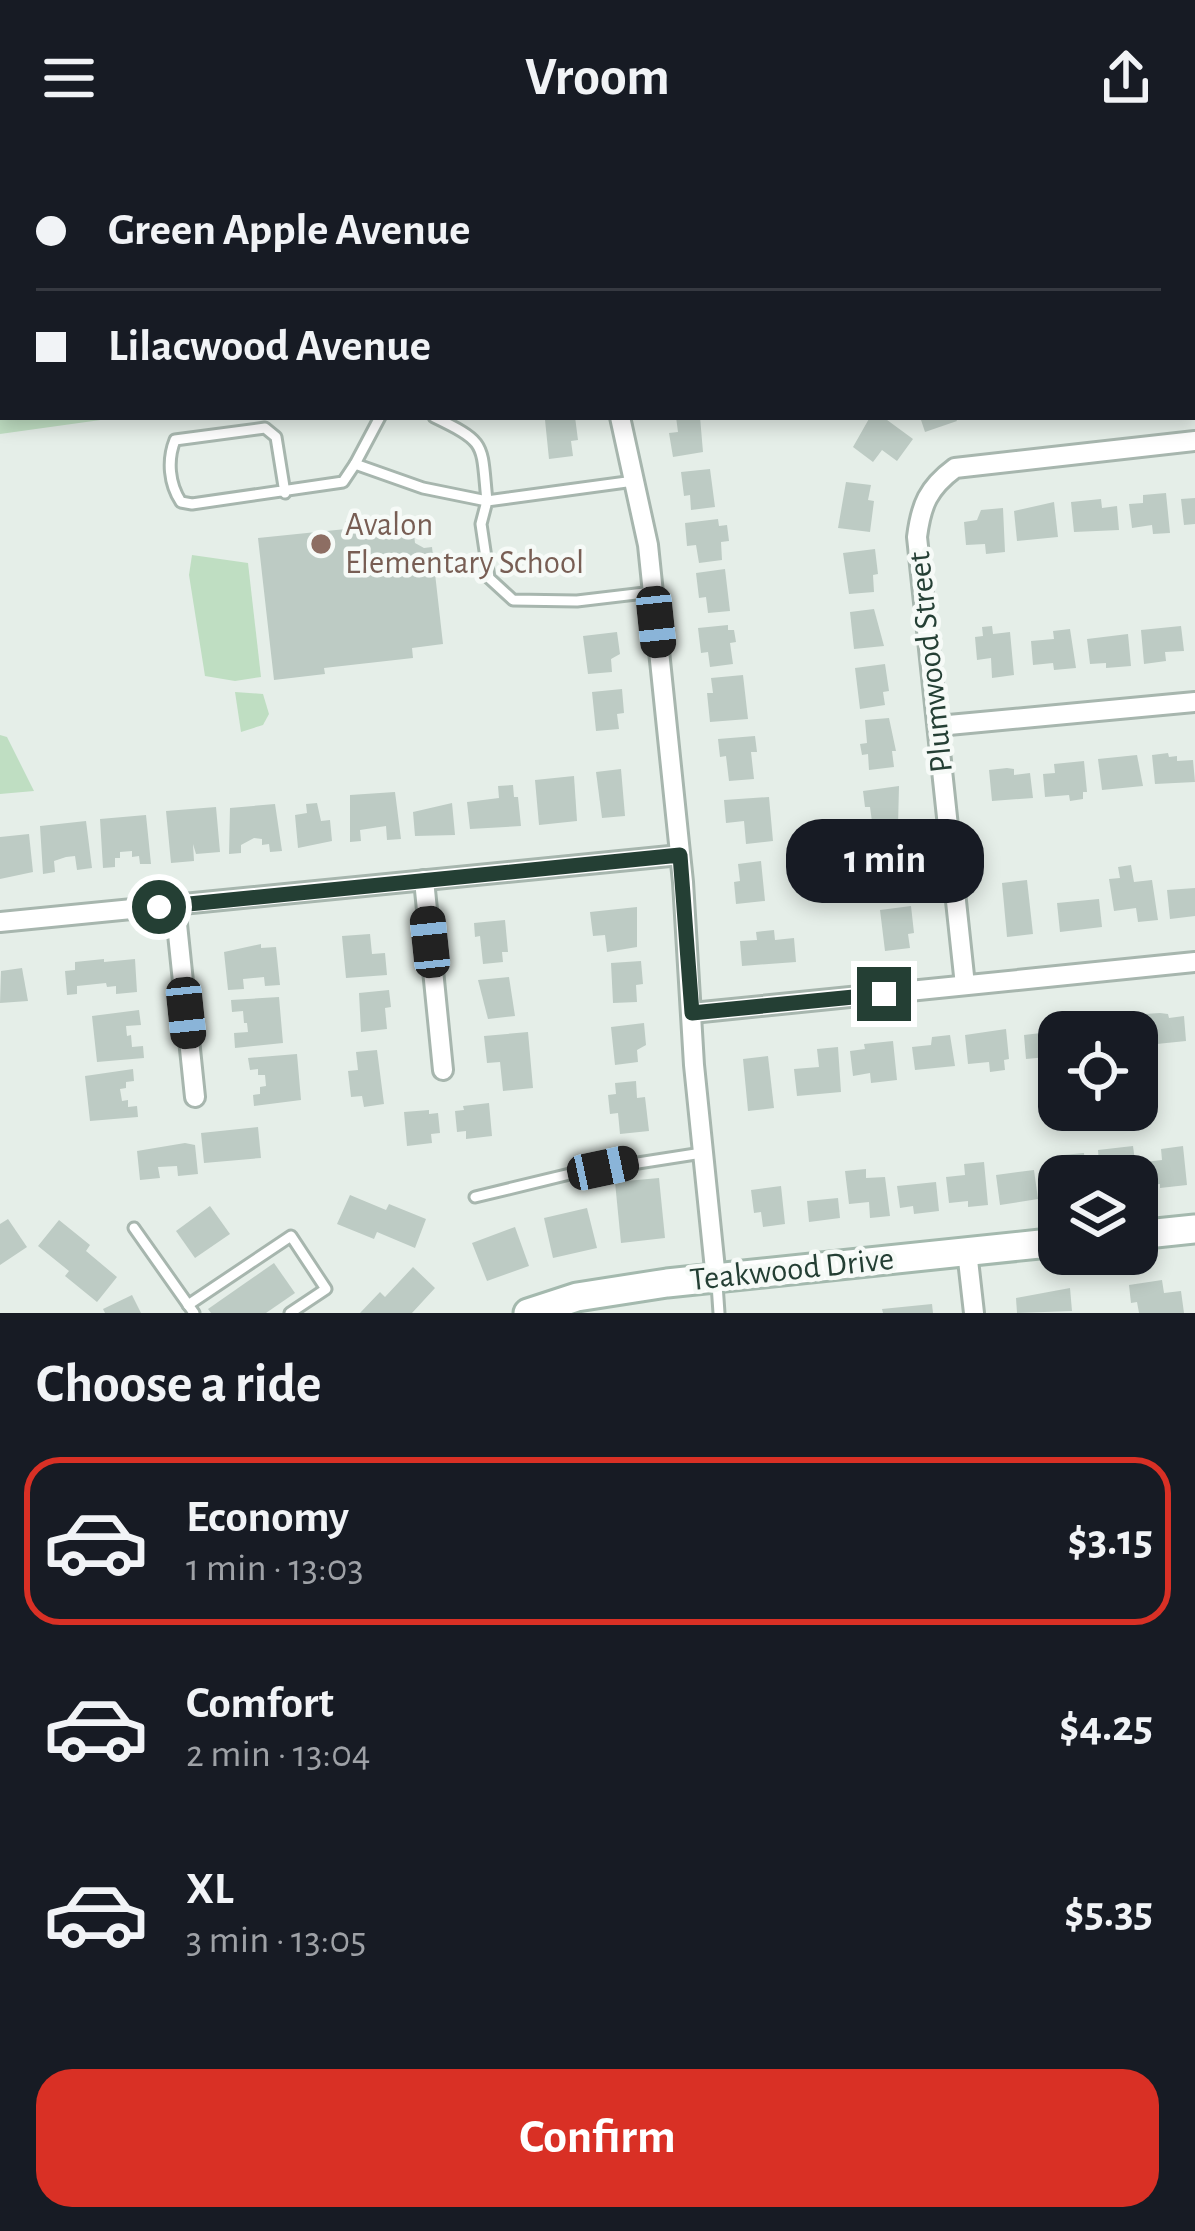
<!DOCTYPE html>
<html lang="en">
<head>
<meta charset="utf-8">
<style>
  body { margin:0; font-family:"Alegreya Sans",sans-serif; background:#20242c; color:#f1f3f6; height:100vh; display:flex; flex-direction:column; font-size:45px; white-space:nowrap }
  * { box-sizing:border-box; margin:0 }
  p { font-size:39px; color:#9ea1a6 }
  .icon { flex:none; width:66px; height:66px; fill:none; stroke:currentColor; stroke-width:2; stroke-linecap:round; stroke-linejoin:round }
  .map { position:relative; height:1157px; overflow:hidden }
  .drawer { display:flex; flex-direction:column; background:#171b24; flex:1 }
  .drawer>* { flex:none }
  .top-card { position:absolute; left:0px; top:0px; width:1197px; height:264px; box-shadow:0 6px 18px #0003; display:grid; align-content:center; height:264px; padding:0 36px; background:#171b24 }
  .fabs { position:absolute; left:1038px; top:855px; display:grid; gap:24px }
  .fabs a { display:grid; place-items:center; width:120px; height:120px; border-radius:24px; background:#171b24; box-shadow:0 6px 18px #0003; font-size:60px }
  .end { position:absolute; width:54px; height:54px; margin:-27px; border:15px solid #243f34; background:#fff; box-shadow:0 0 0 6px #fff }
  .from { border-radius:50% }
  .bubble { position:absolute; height:84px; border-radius:36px; background:#171b24; box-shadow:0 6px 18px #0003; font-size:39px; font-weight:600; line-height:84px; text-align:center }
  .car { position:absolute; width:36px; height:72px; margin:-36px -18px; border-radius:15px; box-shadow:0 0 9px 3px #0007; background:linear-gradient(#222 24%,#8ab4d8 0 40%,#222 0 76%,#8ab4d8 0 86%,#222 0) }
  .top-card b { display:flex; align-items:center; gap:42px; height:114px; font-size:45px }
  .top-card b+b { border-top:3px solid #363941 }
  .top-card i { width:30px; height:30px; background:#f1f3f6 }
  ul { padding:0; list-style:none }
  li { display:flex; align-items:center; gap:36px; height:168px; margin:0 24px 18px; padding:0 12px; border:6px solid transparent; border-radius:36px }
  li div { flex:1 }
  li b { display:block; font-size:45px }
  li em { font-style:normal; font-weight:600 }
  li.current { border-color:#d93025 }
  li>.icon { width:108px; height:108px; stroke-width:1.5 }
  h2 { padding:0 36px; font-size:54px; line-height:144px }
  .cta { display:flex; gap:24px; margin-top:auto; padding:24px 36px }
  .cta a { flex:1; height:138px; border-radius:36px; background:#d93025; color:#fff; font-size:48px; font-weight:600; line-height:138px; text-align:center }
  header { display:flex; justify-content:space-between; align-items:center; height:156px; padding:0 36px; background:#171b24; font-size:54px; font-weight:600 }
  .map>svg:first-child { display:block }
  .green { fill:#bfdec2 }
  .building { fill:#bdcbc4 }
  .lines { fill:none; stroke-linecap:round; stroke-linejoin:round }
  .lane-casing { stroke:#a7b6ae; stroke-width:15 }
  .street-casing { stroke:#a7b6ae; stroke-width:24 }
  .secondary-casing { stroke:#a4b9ae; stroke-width:33 }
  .lane { stroke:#fff; stroke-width:9 }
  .street { stroke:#fff; stroke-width:18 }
  .secondary { stroke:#fff; stroke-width:27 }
  .route { stroke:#243f34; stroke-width:15 }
  .education-dot { fill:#8d6e63; stroke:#f6faf7; stroke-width:4.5 }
  .labels { text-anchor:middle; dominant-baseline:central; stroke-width:9; stroke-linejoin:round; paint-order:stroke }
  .education-label { font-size:33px; fill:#785e54; stroke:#f6faf7; text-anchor:start }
  .street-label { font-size:33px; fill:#243f34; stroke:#f6faf7 }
</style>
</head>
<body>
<header><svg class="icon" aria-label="menu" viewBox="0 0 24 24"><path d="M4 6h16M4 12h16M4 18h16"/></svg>Vroom<svg class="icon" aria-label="share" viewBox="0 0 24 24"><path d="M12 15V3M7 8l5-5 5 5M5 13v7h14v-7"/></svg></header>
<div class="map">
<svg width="1195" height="1157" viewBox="0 0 1195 1157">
  <rect width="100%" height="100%" fill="#e5eee8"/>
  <g class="green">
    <polygon points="0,0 462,0 462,3 3,3 3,261 122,261 0,278"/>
    <polygon points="192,399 248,407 261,521 235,525 205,520 189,419"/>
    <polygon points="235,536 263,538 269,558 263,569 241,576"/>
    <polygon points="0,579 7,581 34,635 0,638"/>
  </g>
  <g class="building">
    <polygon points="575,261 578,284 571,285 573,300 549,303 545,264"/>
    <polygon points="676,261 700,261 703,296 673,301 669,277 678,276"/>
    <polygon points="870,261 883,261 913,283 897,305 882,294 873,306 853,291"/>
    <polygon points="920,261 955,261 957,265 925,276"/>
    <polygon points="710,313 715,351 691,354 690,339 684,340 681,316"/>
    <polygon points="846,326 871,329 868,344 874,345 870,376 838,372"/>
    <polygon points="1166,337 1170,377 1153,378 1152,369 1132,372 1129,348 1143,347 1143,339"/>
    <polygon points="1195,342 1195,368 1184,369 1181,343"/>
    <polygon points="1101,343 1102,352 1117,350 1119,374 1074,376 1071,346"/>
    <polygon points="1054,346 1058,381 1017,385 1014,355"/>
    <polygon points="1003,352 1005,396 986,398 985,388 966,389 964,366 977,364 981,354"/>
    <polygon points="397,360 413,370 415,387 424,392 432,391 443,488 412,492 413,502 324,512 325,518 274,524 258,382 346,373 345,365"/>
    <polygon points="718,363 719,370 727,369 729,385 721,386 722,404 699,407 696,389 687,390 685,367"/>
    <polygon points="875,393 878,418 873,419 874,436 849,438 843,397"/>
    <polygon points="725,413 730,455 708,457 706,441 699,442 696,417"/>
    <polygon points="874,453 884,490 854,493 850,456"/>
    <polygon points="728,469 728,474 734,474 736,486 730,487 733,508 710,511 708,496 701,497 698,472"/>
    <polygon points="992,470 993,478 1010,476 1014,519 992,522 991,502 977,504 975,481 983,480 982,471"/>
    <polygon points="1181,470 1184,495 1165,496 1166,505 1144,508 1141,474"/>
    <polygon points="1070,473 1076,512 1054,514 1053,507 1033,509 1031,485 1054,483 1053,475"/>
    <polygon points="617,476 620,498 611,503 612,516 588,518 583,480"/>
    <polygon points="1128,478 1131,510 1106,512 1106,507 1090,508 1087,483"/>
    <polygon points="885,508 889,535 883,536 885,549 860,553 855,512"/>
    <polygon points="743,519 748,563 710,566 707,537 713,537 711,522"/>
    <polygon points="622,533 624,557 617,558 619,573 596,575 592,536"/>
    <polygon points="889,562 896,595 892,595 894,611 869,614 868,598 862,599 860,588 867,587 865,564"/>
    <polygon points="755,580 757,596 751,596 754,623 729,625 726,600 720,601 718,583"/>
    <polygon points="1168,597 1169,601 1177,600 1177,605 1193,604 1195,626 1155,628 1152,599"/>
    <polygon points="1137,599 1143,630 1102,634 1098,603"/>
    <polygon points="1084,605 1087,636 1083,636 1083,643 1070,645 1069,639 1045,641 1043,618 1055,617 1054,608"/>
    <polygon points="1007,612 1014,613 1014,619 1030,617 1033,642 992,645 989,614"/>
    <polygon points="621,613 625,660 602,662 596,616"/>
    <polygon points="574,620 577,665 539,669 535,624"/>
    <polygon points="513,629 514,641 518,641 521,670 470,673 467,646 499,642 498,630"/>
    <polygon points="899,630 898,670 873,673 870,651 865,651 863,635"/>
    <polygon points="395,636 401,683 387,684 386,670 360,674 361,685 350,686 350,639"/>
    <polygon points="769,641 773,685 746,688 744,665 726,667 724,644"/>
    <polygon points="317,647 321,665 330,664 332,685 298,692 295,659 307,657 306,648"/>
    <polygon points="452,647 455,679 415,680 413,656"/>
    <polygon points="275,648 282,695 270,696 269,688 262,689 262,683 254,682 241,689 241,697 229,698 230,652"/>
    <polygon points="216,651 220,696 196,698 193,688 194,705 171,707 166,655"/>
    <polygon points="146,659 151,708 140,708 139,700 132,701 132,695 120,696 120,702 115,702 115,711 103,712 100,663"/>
    <polygon points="86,665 92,712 77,714 75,700 66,701 54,705 55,716 43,718 40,670"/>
    <polygon points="29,678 33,716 0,723 0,681"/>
    <polygon points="906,696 909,723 902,723 904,739 880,742 875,700"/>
    <polygon points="761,705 765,745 736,748 734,726 740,725 738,708"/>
    <polygon points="1131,709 1134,726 1152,724 1158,764 1138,766 1136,752 1114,755 1109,723 1120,722 1118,711"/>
    <polygon points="1027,724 1033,778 1007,781 1002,727"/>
    <polygon points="1195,732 1195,760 1170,763 1167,734"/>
    <polygon points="1099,743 1102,771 1060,776 1057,747"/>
    <polygon points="911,750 914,777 908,778 910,792 885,795 880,754"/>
    <polygon points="637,751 637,791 607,796 605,779 593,780 590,756"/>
    <polygon points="505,764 508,796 502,796 503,806 483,808 480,780 475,781 474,767"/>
    <polygon points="774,774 775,784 794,782 796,806 742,810 740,785 757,784 756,776"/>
    <polygon points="370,778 372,798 385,797 387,819 346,822 342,780"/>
    <polygon points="261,788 261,792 276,791 280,829 265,830 264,821 243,823 244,833 228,834 224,796"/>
    <polygon points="104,803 104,806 135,803 137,836 116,838 116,830 107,831 106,827 77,830 77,838 67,839 65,815 75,814 75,806"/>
    <polygon points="641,805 643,828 636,829 637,846 613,847 611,807"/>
    <polygon points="22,812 28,845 0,847 1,815"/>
    <polygon points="509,821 515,860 488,863 478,824"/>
    <polygon points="389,834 391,851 385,852 387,873 361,876 359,837"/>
    <polygon points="279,841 283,887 235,892 234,877 248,876 247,867 244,867 243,855 232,856 231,844"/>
    <polygon points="139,854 141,869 126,870 127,880 131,879 132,891 143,890 144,902 97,906 92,860"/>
    <polygon points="1160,857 1168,858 1169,862 1184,860 1186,885 1147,889 1144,858"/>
    <polygon points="1127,860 1129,876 1109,876 1107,863"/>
    <polygon points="644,867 646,889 637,894 638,906 615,909 611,871"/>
    <polygon points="1065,867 1065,876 1059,876 1059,917 1049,917 1047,901 1026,903 1024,879 1041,877 1040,869"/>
    <polygon points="1006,873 1009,903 1004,904 1005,914 990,916 989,906 968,908 965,879"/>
    <polygon points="528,876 533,932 503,935 500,906 487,907 484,880"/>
    <polygon points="950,879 955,910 915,914 912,891 931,889 932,881"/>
    <polygon points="893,885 897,924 871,927 870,917 853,920 850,895 865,893 864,888"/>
    <polygon points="838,891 841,936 797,940 794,913 819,911 817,893"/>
    <polygon points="377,894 384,948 364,951 362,940 351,941 348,915 358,914 356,896"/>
    <polygon points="297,898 301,944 254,950 253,939 260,938 260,931 266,930 265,919 258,919 258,913 250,914 248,902"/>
    <polygon points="768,900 774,952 748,955 743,903"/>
    <polygon points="133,913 134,925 126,926 126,932 120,933 122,945 128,944 128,951 137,950 138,961 90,965 85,920"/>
    <polygon points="636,925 637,942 645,941 649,975 620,978 618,957 610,958 608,939 616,938 615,927"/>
    <polygon points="489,947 492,980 466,983 466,975 457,976 455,955 464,954 463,950"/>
    <polygon points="429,954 429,958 438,957 440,977 431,978 432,987 407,990 404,956"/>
    <polygon points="258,971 261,1002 204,1007 201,977"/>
    <polygon points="185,987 195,989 198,1018 178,1020 177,1010 158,1011 160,1022 140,1024 137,995"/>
    <polygon points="1133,990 1137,1020 1100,1019 1098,994"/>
    <polygon points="1183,990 1187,1029 1160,1032 1160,1028 1148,1029 1145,1006 1162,1004 1161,993"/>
    <polygon points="1084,997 1086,1020 1059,1020 1059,1036 1049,1037 1046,1011 1064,1010 1063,999"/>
    <polygon points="984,1006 988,1049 968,1051 968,1045 949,1047 946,1021 965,1019 964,1008"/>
    <polygon points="866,1013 866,1022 885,1021 890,1060 870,1062 869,1046 849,1048 845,1015"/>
    <polygon points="1034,1014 1038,1043 1000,1049 996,1019"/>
    <polygon points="659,1022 665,1082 621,1087 615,1026"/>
    <polygon points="936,1026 939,1055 914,1058 913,1050 900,1052 897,1030"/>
    <polygon points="781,1030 785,1068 763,1071 761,1056 754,1057 751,1034"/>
    <polygon points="350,1039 386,1054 389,1048 426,1063 415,1092 377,1076 374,1083 337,1068"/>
    <polygon points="838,1042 840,1062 809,1066 807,1045"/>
    <polygon points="210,1050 230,1078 195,1102 176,1075"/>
    <polygon points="587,1052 597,1092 553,1102 544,1062"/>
    <polygon points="8,1063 27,1091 0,1109 0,1068"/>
    <polygon points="59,1064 90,1089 86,1095 117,1121 97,1146 65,1120 69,1115 38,1090"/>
    <polygon points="515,1071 529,1110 487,1125 472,1087"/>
    <polygon points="274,1107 295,1137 266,1157 211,1157 208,1153"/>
    <polygon points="413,1111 435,1132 412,1157 360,1157 380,1136 385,1141"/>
    <polygon points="1162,1124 1164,1137 1181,1135 1184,1157 1139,1157 1137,1146 1131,1147 1129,1129"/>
    <polygon points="1070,1132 1072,1155 1017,1157 1016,1142"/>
    <polygon points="132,1139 141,1157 105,1157 103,1153"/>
    <polygon points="932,1148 933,1157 883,1157 882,1153"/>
  </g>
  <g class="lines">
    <defs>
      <g id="lane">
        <path d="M380 261 355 308 423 332 487 345C481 287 488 287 434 261"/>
        <polyline points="634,325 487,345 481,368 489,422 513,444 577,445 653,436"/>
        <path d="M285 337 276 281 265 272 175 284C167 304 169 328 181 346L192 348 343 326 355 308"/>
        <polyline points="475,1041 574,1017 702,997"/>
        <polyline points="134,1072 194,1157"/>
        <polyline points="717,1128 719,1157"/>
        <polyline points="188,1149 291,1080 326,1133 290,1157"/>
      </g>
      <g id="street">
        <polyline points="593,0 593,3"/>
        <polyline points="838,0 838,3"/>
        <polyline points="1088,0 1088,3"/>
        <polyline points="620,261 648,389 683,726 694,909 716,1123"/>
        <polyline points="938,570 1195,546"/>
        <polyline points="424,724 443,914"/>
        <polyline points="175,749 195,941"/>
        <polyline points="0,766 680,699"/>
        <path d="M965 829 917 381C921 349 928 332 955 312L1195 285"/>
        <polyline points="692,857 1195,806"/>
        <polyline points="967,1095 974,1157"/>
      </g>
      <g id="secondary">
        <polyline points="1137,1079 1195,1073"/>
        <polyline points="528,1157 577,1141 667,1127 1059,1086"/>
      </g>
    </defs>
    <use href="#lane" class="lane-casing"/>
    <use href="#street" class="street-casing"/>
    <use href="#secondary" class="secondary-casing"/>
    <use href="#lane" class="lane"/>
    <use href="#street" class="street"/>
    <use href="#secondary" class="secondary"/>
  </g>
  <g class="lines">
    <polyline class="route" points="159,751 680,699 692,857 884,838"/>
  </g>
  <circle class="education-dot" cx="321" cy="388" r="12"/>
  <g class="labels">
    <g class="education-label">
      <text x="345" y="369">Avalon<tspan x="345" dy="38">Elementary School</tspan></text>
    </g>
    <g class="street-label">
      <text transform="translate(931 506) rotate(-96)">Plumwood Street</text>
      <text transform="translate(792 1114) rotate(-6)">Teakwood Drive</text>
    </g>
  </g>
</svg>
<div class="fabs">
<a><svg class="icon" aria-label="locate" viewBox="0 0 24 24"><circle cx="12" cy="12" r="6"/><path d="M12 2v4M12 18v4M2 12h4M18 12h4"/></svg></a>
<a><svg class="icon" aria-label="layers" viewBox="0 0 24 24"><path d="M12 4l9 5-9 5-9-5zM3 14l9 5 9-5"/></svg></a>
</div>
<i class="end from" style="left:159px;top:751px"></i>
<i class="end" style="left:884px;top:838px"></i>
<div class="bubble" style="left:786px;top:663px;width:198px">1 min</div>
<i class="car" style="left:656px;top:466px;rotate:174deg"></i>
<i class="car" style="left:430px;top:786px;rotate:354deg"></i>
<i class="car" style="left:186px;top:857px;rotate:174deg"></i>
<i class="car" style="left:603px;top:1012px;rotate:78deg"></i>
<div class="top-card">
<b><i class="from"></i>Green Apple Avenue</b>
<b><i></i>Lilacwood Avenue</b>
</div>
</div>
<section class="drawer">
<h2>Choose a ride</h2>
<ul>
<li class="current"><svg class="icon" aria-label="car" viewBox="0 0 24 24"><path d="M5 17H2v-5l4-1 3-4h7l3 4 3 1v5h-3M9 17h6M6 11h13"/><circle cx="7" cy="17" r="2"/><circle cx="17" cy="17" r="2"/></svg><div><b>Economy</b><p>1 min · 13:03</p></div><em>$3.15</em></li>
<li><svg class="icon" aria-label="car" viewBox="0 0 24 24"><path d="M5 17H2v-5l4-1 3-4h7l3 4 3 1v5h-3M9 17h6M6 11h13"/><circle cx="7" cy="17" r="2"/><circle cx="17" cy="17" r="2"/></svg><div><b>Comfort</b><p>2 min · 13:04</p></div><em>$4.25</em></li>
<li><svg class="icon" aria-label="car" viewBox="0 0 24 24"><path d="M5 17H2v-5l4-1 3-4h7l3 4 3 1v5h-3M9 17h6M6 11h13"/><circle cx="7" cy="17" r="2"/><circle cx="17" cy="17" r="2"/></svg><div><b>XL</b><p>3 min · 13:05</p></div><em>$5.35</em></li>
</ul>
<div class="cta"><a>Confirm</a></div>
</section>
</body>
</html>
